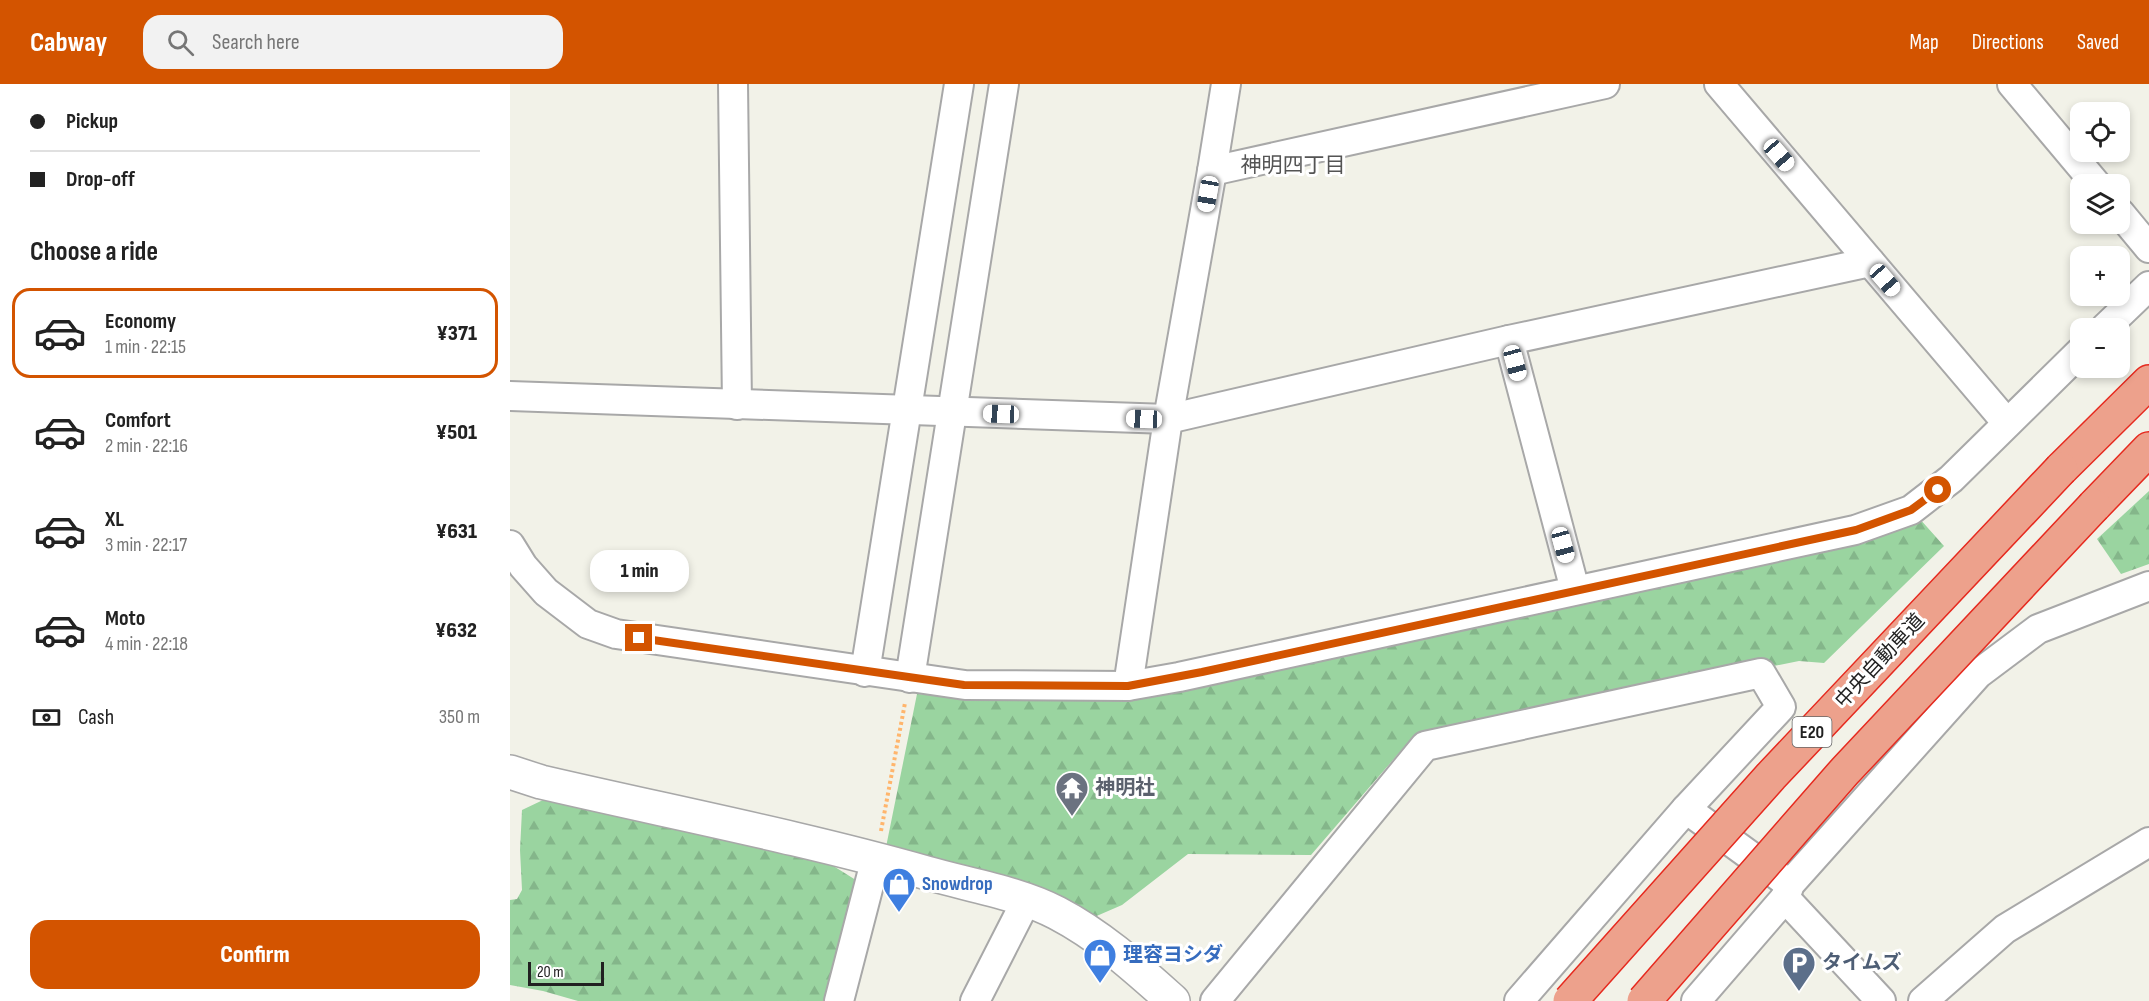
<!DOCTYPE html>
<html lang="en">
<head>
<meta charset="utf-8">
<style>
  body { margin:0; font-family:"Sofia Sans Condensed","Noto Sans JP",sans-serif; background:#f2f2f2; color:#222; height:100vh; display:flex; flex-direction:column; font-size:22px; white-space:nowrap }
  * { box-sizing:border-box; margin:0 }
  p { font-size:20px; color:#767676 }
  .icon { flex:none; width:33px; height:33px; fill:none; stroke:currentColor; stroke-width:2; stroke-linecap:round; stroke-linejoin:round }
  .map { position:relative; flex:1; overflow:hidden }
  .side { display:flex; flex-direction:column; background:#fff; width:510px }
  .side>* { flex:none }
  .guide { display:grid; align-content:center; height:132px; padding:0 30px; background:#fff }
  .fabs { position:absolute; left:1560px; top:18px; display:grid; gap:12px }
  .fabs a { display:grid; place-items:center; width:60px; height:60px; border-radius:12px; background:#fff; box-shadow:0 3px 9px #0003; font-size:30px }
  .scale { position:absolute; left:18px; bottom:15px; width:76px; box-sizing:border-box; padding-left:6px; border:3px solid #212121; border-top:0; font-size:16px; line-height:21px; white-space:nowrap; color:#212121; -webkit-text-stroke:4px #fff; paint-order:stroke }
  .end { position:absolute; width:27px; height:27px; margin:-14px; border:8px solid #d35400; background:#fff; box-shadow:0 0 0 3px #fff }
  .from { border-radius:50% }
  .bubble { position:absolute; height:42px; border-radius:18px; background:#fff; box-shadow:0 3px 9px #0003; font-size:20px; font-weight:800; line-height:42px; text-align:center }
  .car { position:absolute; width:18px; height:36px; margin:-18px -9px; border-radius:8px; box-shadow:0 0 4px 2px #0007; background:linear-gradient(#fff 24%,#345 0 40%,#fff 0 76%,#345 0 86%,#fff 0) }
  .guide b { display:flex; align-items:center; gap:21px; height:57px; font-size:22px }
  .guide b+b { border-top:2px solid #e0e0e0 }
  .guide i { width:15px; height:15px; background:#222 }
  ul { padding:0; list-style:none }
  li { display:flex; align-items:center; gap:18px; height:90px; margin:0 12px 9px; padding:0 18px; border:3px solid transparent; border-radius:18px }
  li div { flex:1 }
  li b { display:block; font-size:22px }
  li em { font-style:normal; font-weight:800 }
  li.selected { border-color:#d35400 }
  li>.icon { width:54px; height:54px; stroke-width:1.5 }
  h2 { padding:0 30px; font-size:27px; line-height:72px }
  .pay { display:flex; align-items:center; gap:15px; height:66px; padding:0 30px; font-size:22px }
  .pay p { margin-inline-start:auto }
  .action { display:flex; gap:12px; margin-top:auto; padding:12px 30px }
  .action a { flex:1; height:69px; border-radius:18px; background:#d35400; color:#fff; font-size:24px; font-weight:800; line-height:69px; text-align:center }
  header { display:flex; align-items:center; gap:36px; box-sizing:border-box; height:84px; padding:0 30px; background:#d35400; color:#fff }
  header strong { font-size:28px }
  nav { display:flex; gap:33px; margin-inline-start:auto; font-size:21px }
  .search { width:420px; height:54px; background:#f2f2f2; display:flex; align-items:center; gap:15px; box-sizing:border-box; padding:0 21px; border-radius:18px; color:#767676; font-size:22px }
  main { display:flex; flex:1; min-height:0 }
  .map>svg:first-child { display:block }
  .forest { fill:url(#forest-firs) }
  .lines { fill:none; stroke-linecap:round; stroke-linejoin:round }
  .minor-casing { stroke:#a8a8a8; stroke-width:32 }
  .tertiary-casing { stroke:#a8a8a8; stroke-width:36 }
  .motorway-casing { stroke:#e62a1f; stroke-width:36 }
  .path { stroke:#ffb56c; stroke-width:4; stroke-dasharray:3 3; stroke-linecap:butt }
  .minor { stroke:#fff; stroke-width:28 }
  .tertiary { stroke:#fff; stroke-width:33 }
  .motorway { stroke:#eda18c; stroke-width:33 }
  .motorway-bridge-casing { stroke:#e62a1f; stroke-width:36; stroke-linecap:butt }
  .motorway-bridge { stroke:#eda18c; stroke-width:33 }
  .route { stroke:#d35400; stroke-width:8 }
  .labels { text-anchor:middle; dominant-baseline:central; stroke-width:6; stroke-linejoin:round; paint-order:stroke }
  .shield { fill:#fff; stroke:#646464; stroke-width:1.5 }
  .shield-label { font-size:18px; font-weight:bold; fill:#212121 }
  .street-label { font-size:20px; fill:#212121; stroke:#fff }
  .worship-label { font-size:20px; font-weight:bold; fill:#5b616d; stroke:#fff; text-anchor:start }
  .shop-label { font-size:20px; font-weight:bold; fill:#366cbe; stroke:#fff; text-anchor:start }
  .service-label { font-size:20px; font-weight:bold; fill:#4e5e75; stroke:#fff; text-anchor:start }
  .neighbourhood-label { font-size:21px; fill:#545454; stroke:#fff }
</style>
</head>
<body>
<header>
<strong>Cabway</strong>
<div class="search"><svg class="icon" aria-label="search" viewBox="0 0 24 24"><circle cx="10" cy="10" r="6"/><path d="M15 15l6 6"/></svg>Search here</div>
<nav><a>Map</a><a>Directions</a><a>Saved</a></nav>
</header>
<main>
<section class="side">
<div class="guide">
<b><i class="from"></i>Pickup</b>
<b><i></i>Drop-off</b>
</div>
<h2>Choose a ride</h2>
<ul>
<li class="selected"><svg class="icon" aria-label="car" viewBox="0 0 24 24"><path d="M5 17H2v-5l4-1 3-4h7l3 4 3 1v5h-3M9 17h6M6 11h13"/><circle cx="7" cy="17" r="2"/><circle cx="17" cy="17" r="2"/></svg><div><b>Economy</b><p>1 min · 22:15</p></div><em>¥371</em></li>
<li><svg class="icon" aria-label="car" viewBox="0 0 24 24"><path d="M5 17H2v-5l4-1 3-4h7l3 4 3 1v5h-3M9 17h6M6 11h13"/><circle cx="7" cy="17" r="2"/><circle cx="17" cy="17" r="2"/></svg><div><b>Comfort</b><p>2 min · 22:16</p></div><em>¥501</em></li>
<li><svg class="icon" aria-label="car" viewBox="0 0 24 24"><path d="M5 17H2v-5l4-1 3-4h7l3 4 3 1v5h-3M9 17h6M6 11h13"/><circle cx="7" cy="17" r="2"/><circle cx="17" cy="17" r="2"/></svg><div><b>XL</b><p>3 min · 22:17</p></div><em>¥631</em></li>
<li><svg class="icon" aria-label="car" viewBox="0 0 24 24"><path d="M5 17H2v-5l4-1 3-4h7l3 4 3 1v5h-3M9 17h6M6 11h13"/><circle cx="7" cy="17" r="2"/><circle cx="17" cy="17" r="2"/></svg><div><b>Moto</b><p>4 min · 22:18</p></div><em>¥632</em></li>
</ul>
<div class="pay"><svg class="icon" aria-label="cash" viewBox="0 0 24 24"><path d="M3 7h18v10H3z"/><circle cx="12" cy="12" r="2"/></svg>Cash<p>350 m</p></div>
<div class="action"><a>Confirm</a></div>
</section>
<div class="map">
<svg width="1639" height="917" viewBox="0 0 1639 917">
  <defs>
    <pattern id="forest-firs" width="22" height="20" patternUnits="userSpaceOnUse" patternTransform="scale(1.5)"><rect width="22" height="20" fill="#9ad4a0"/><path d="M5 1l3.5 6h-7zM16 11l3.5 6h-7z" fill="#84b68a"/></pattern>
  </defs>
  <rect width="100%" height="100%" fill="#f2f2e8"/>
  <g class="forest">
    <polygon points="1639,407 1639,480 1611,490 1587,455"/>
    <polygon points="1409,434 1434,462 1314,579 1289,577 901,655 801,771 678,770 612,821 582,834 375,768 407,610 542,616 664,609 1308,466"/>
    <polygon points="33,716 317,778 349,798 315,917 68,917 33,907 0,901 0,816 7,815 12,806 10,766 12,726"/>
  </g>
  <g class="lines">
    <defs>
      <g id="minor">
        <polyline points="223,0 227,321"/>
        <polyline points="1209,0 1497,339"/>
        <polyline points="1502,0 1586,100"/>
        <polyline points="702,87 1095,0"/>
        <polyline points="1610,129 1639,164"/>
        <polyline points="1595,244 1639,202"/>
        <polyline points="999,256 1065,506"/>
        <polyline points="0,312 658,335 999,256 1360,178"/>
        <polyline points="0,461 13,482 36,508 78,540 106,550 455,601 618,602 669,593 1345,446 1401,426 1441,395 1570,268"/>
        <polyline points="355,588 449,0"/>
        <polyline points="400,594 494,0"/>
        <polyline points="618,602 658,335 702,87 716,0"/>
        <polyline points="1176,725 1271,794"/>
        <polyline points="1275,814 1371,917"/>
        <polyline points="329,917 366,774"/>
        <polyline points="465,917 516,817"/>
        <polyline points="705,917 915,662 1251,589 1271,623 1176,725 1009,917"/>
        <polyline points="1186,917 1275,814 1280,800 1468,590 1528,545 1639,502"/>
        <polyline points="1413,917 1495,845 1639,758"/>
      </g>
      <path id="tertiary" d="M0 688 31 698C160 728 290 753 417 789 459 801 509 809 547 829 591 852 626 884 663 917"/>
      <g id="motorway">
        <polyline points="1551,385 1639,298"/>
        <polyline points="1584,422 1639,365"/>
      </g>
    </defs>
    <use href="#minor" class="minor-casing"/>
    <use href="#tertiary" class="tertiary-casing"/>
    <use href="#motorway" class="motorway-casing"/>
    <polyline class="path" points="371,747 395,619"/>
    <use href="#minor" class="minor"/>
    <use href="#tertiary" class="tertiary"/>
    <use href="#motorway" class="motorway"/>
    <defs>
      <g id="motorway-bridge">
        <polyline points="1060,917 1261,692 1551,385"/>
        <polyline points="1134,917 1335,687 1584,422"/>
      </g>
    </defs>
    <use href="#motorway-bridge" class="motorway-bridge-casing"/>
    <use href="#motorway-bridge" class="motorway-bridge"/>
  </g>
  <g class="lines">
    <polyline class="route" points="129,554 454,601 618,602 692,588 1346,446 1401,426 1428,406"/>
  </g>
  <defs>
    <symbol id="temple-pin" viewBox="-11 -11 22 30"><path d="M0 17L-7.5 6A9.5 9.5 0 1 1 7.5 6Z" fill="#6b7280" stroke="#fff"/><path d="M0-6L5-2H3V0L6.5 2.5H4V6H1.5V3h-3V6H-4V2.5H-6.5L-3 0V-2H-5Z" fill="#fff"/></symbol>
    <symbol id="shop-pin" viewBox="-11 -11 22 30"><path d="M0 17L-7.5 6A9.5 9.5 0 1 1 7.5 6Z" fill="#3f7fe0" stroke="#fff"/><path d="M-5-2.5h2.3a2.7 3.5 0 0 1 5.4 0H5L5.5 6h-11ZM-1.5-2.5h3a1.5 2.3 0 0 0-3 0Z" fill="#fff"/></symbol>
    <symbol id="parking-pin" viewBox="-11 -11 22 30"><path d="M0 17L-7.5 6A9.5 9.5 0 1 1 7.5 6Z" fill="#5c6f8a" stroke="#fff"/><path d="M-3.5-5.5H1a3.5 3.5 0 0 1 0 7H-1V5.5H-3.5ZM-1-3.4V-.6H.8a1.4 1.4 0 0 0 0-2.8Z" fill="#fff"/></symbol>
  </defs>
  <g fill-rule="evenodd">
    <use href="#temple-pin" x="543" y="685" width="38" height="52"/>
    <use href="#shop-pin" x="370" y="781" width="38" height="52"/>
    <use href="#shop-pin" x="571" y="852" width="38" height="52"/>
    <use href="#parking-pin" x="1270" y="860" width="38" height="52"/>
  </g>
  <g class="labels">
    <rect class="shield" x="1282.5" y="633" width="39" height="30" rx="4.5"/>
    <g class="shield-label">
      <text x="1302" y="648">E20</text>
    </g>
    <g class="street-label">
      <text transform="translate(1370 577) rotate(-47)">中央自動車道</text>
    </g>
    <g class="worship-label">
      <text x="585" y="704">神明社</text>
    </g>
    <g class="shop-label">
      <text x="412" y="800">Snowdrop</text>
      <text x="613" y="871">理容ヨシダ</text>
    </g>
    <g class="service-label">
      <text x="1312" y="879">タイムズ</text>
    </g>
    <g class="neighbourhood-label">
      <text x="783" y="81">神明四丁目</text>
    </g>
  </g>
</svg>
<div class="fabs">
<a><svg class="icon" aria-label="locate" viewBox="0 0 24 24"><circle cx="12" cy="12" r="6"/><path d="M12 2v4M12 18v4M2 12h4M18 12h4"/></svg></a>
<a><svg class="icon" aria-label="layers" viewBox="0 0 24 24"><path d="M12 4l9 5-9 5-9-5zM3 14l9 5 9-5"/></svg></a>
<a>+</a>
<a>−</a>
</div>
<div class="scale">20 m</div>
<i class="end from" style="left:1428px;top:406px"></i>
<i class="end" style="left:129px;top:554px"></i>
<div class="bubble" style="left:80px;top:466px;width:99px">1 min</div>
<i class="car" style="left:1269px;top:71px;rotate:139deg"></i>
<i class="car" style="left:698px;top:110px;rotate:190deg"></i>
<i class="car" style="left:1375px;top:196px;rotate:139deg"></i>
<i class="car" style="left:1005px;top:279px;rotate:165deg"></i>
<i class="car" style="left:491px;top:330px;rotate:272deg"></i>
<i class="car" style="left:634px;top:335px;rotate:272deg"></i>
<i class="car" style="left:1053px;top:461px;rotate:165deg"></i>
</div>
</main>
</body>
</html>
